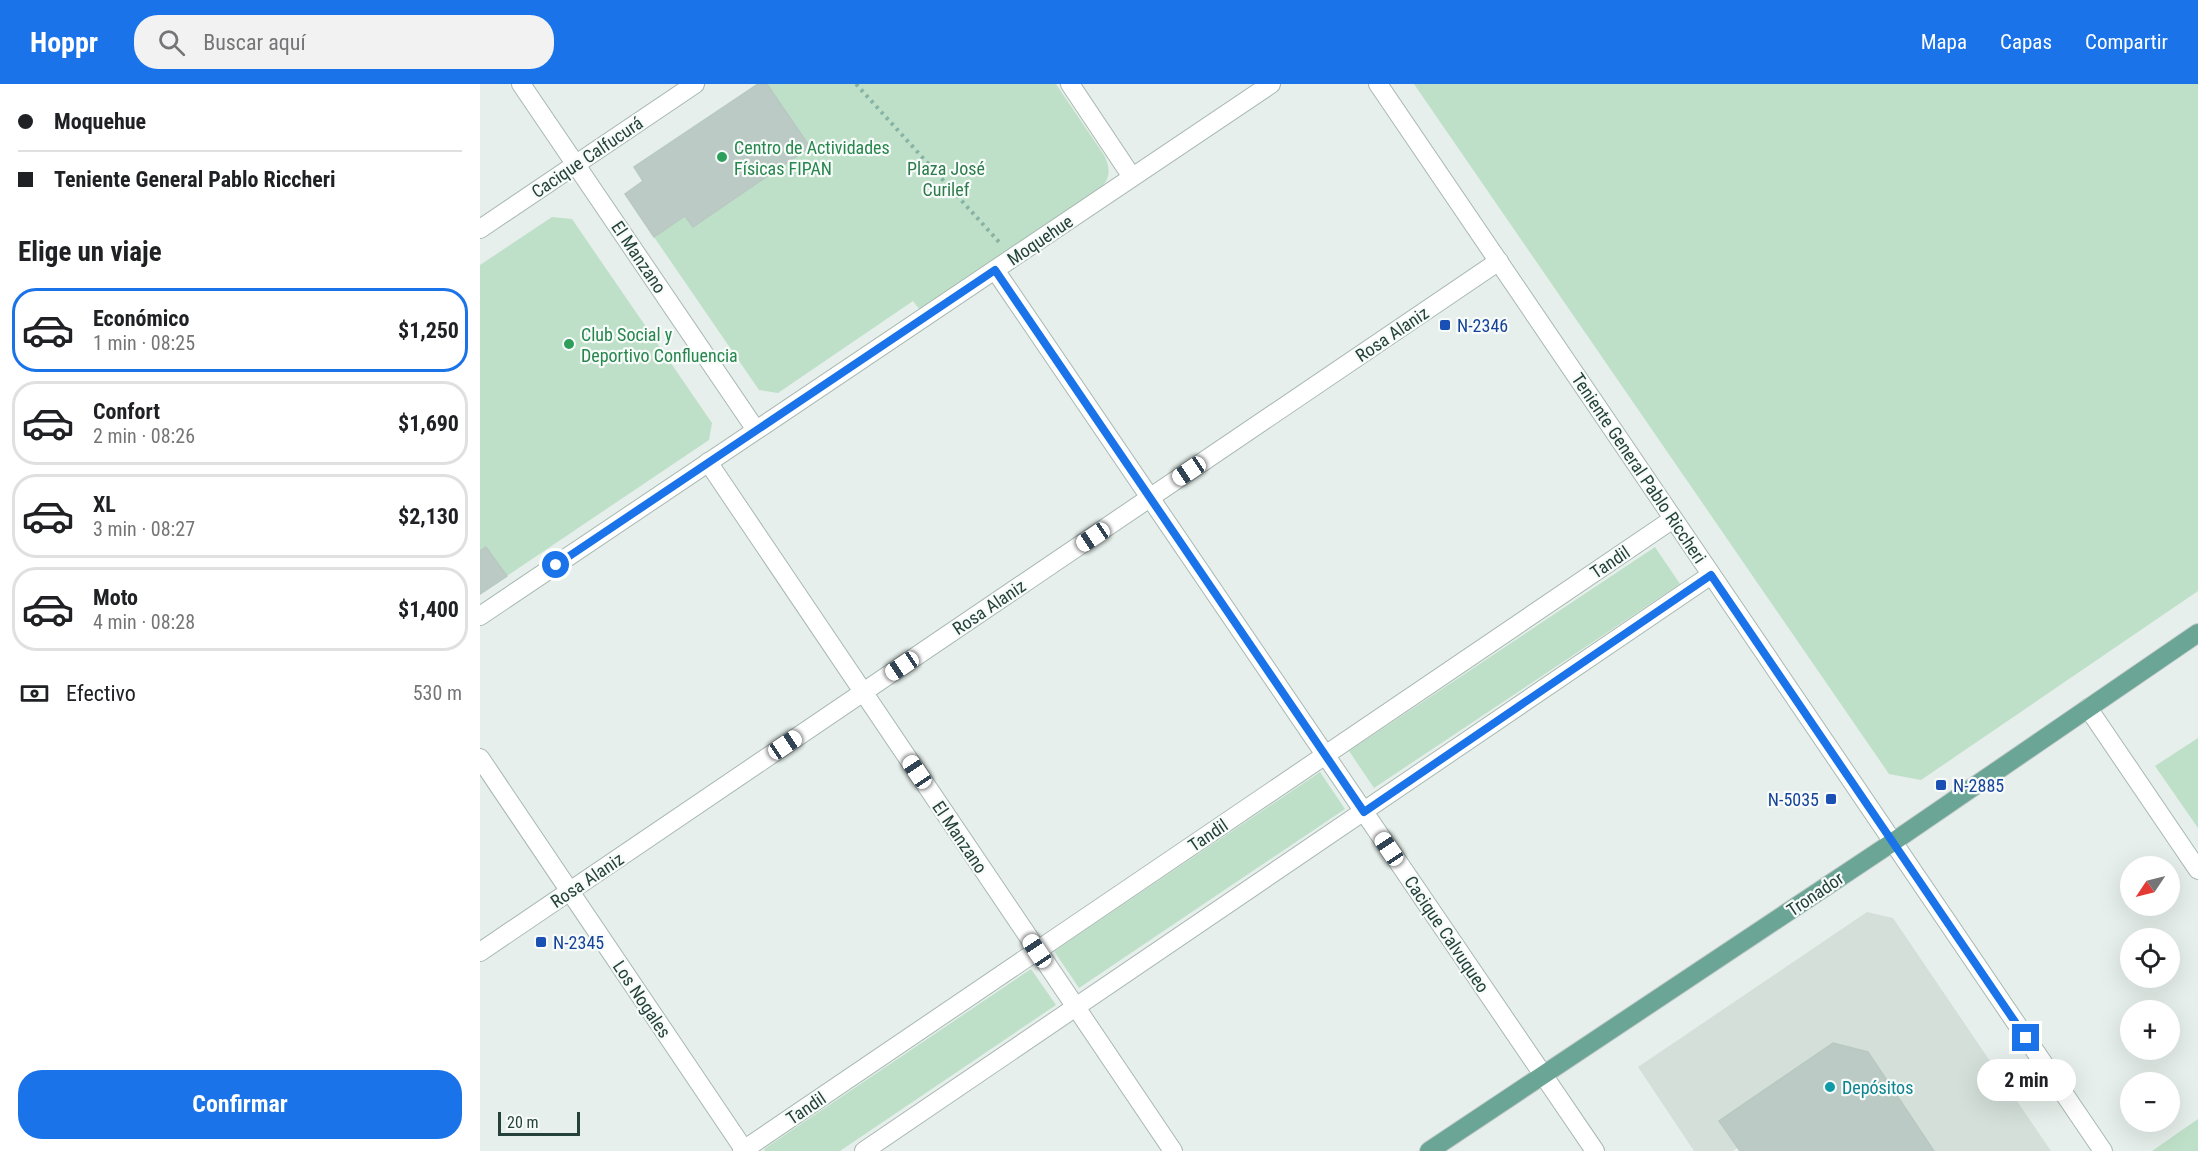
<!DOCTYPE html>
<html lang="es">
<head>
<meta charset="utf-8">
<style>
  body { margin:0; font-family:"Roboto Condensed",sans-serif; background:#f2f2f2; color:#202124; height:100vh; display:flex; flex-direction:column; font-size:22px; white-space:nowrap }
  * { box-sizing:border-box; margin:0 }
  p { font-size:20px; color:#757577 }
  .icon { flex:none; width:33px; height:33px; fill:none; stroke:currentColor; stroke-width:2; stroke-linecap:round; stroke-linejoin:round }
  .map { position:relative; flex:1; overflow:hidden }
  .panel { display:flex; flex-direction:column; background:#fff; width:480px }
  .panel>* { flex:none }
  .top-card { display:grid; align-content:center; height:132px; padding:0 18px; background:#fff }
  .needle { width:39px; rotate:235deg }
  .controls { position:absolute; left:1640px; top:772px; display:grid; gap:12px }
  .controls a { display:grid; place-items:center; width:60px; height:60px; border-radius:50%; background:#fff; box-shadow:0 6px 24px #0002; font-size:30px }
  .scale { position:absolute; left:18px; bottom:15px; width:82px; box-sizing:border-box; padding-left:6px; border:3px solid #24423a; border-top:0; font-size:16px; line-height:21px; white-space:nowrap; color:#24423a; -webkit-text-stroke:4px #f7fbf9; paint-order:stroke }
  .end { position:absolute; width:27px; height:27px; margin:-14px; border:8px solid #1a73e8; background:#fff; box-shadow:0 0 0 3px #fff }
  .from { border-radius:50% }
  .bubble { position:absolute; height:42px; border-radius:21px; background:#fff; box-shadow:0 6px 24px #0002; font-size:20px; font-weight:700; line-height:42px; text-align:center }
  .car { position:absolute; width:18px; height:36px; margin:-18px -9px; border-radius:8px; box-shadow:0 0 4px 2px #0007; background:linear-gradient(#fff 24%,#345 0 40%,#fff 0 76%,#345 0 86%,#fff 0) }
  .top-card b { display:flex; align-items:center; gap:21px; height:57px; font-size:22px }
  .top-card b+b { border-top:2px solid #e0e0e0 }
  .top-card i { width:15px; height:15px; background:#202124 }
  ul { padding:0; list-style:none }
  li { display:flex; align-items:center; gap:18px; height:84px; margin:0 12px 9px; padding:0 6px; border:3px solid #e0e0e0; border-radius:24px }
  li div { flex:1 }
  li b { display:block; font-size:22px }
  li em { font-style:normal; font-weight:700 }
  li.on { border-color:#1a73e8 }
  li>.icon { width:54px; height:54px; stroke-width:1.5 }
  h2 { padding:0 18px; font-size:27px; line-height:72px }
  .pay { display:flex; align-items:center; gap:15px; height:66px; padding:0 18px; font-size:22px }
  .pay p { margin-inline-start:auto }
  .action { display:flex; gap:12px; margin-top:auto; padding:12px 18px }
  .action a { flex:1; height:69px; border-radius:24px; background:#1a73e8; color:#fff; font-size:24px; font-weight:700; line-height:69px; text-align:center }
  header { display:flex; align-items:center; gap:36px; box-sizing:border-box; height:84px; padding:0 30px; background:#1a73e8; color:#fff }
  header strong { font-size:28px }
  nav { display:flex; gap:33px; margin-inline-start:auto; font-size:21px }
  .search { width:420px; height:54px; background:#f2f2f2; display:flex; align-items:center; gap:15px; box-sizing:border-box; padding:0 21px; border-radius:24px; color:#757577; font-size:22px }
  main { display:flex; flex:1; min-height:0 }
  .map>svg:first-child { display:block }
  .built { fill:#d4dfda }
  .green { fill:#bfe0c8 }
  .building { fill:#bbcac4; stroke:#b8c9c2; stroke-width:1.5 }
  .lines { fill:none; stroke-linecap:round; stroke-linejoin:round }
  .minor-casing { stroke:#a8b8b2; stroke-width:20 }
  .major-casing { stroke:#c2cac8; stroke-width:20 }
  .path { stroke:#86b3a5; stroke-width:4; stroke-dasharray:3 4.5; stroke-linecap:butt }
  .minor { stroke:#fff; stroke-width:18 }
  .major { stroke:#6aa596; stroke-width:18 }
  .route { stroke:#1a73e8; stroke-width:8 }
  .leisure-dot { fill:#2e9e5b; stroke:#f7fbf9; stroke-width:2 }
  .transit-dot { fill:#1a4fb4; stroke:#f7fbf9; stroke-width:2 }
  .culture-dot { fill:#0f9aa8; stroke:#f7fbf9; stroke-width:2 }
  .labels { text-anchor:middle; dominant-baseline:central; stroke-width:4.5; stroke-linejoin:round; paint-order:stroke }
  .leisure-label { font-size:18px; fill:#27864d; stroke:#f7fbf9; text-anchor:start }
  .street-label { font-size:18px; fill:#24423a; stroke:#f7fbf9 }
  .park-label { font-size:18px; fill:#2d7a4b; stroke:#f7fbf9 }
  .transit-label { font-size:18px; fill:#164399; stroke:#f7fbf9; text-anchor:start }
  .culture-label { font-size:18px; fill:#0d838f; stroke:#f7fbf9; text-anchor:start }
</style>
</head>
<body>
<header>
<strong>Hoppr</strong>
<div class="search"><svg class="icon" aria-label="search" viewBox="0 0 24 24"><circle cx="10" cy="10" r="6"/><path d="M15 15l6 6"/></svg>Buscar aquí</div>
<nav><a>Mapa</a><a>Capas</a><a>Compartir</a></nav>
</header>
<main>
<section class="panel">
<div class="top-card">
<b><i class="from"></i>Moquehue</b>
<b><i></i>Teniente General Pablo Riccheri</b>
</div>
<h2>Elige un viaje</h2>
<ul>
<li class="on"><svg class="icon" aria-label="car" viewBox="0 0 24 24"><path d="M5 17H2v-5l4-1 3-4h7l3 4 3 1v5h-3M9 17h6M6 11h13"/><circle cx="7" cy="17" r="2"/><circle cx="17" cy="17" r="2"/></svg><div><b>Económico</b><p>1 min · 08:25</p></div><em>$1,250</em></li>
<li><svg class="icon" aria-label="car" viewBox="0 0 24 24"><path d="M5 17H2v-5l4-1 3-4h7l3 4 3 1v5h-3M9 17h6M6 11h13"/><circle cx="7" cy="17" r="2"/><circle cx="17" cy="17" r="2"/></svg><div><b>Confort</b><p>2 min · 08:26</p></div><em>$1,690</em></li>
<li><svg class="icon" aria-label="car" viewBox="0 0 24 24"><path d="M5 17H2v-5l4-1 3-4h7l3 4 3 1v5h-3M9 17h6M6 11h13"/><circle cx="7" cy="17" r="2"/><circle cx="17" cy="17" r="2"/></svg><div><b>XL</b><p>3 min · 08:27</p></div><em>$2,130</em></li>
<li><svg class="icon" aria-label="car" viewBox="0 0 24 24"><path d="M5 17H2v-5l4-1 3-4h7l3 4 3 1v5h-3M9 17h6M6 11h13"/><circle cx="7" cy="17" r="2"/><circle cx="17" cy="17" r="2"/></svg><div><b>Moto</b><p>4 min · 08:28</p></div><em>$1,400</em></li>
</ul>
<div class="pay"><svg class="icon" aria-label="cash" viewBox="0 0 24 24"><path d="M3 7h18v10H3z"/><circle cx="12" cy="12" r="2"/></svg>Efectivo<p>530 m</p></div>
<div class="action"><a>Confirmar</a></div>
</section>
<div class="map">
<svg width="1718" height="1067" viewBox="0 0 1718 1067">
  <rect width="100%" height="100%" fill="#e6efeb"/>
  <polygon class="built" points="1387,828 1413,834 1571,1067 1260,1067 1257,1064 1253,1067 1214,1067 1158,983"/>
  <g class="green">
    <path d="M287 0H576L624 71C631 85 631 96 618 106L440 226 433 217 298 309 279 306 174 153 205 132 213 142 330 63Z"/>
    <polygon points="934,0 1718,0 1718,507 1441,696 1409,690"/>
    <polygon points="72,133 92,135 232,339 229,356 0,510 0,181"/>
    <polygon points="1175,463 1200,500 894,704 869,667"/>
    <polygon points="1718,654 1718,744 1675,682"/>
    <polygon points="840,688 865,725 599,904 574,867"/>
    <polygon points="551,885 576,921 360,1067 285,1067 284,1065"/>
    <polygon points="1718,1035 1718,1067 1672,1067"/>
  </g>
  <g class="building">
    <polygon points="278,0 287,0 330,63 213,143 205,132 174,153 145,110 163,97 154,83"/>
    <polygon points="6,463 27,492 0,510 0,467"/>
    <polygon points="1353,959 1388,968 1454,1067 1260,1067 1239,1037"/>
  </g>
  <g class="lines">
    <defs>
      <g id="minor">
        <polyline points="41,0 276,346"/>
        <polyline points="590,0 652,93"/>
        <polyline points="898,0 1623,1067"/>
        <polyline points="0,145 215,0"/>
        <polyline points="515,186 1115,1067"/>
        <polyline points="228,378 693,1067"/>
        <polyline points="0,532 791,0"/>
        <polyline points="1608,624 1718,786"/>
        <polyline points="0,674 265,1067"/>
        <polyline points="0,868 1019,177"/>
        <polyline points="262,1067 1193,435"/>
        <polyline points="384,1067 1231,491"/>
      </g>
      <polyline id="major" points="949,1067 1413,758 1718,549"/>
    </defs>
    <use href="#minor" class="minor-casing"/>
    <use href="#major" class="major-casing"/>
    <polyline class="path" points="376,0 519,158"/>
    <use href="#minor" class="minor"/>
    <use href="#major" class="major"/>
  </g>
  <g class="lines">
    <polyline class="route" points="76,481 515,186 884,728 1231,491 1546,954"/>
  </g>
  <g class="leisure-dot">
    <circle cx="242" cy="73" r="6"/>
    <circle cx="89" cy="260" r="6"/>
  </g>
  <g class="transit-dot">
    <rect x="959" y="235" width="12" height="12" rx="3"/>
    <rect x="1455" y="695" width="12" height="12" rx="3"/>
    <rect x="1345" y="709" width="12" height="12" rx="3"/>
    <rect x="55" y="852" width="12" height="12" rx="3"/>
  </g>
  <circle class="culture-dot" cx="1350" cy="1003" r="6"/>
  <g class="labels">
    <g class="leisure-label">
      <text x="254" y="63">Centro de Actividades<tspan x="254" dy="21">Físicas FIPAN</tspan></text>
      <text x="101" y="250">Club Social y<tspan x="101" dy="21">Deportivo Confluencia</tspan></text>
    </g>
    <g class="street-label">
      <text transform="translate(107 73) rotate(-34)">Cacique Calfucurá</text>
      <text transform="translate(560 156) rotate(-34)">Moquehue</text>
      <text transform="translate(159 173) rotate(56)">El Manzano</text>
      <text transform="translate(912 250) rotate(-34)">Rosa Alaniz</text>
      <text transform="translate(1159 384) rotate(56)">Teniente General Pablo Riccheri</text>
      <text transform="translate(1130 478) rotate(-34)">Tandil</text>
      <text transform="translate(509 523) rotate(-34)">Rosa Alaniz</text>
      <text transform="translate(728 751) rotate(-34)">Tandil</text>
      <text transform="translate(480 753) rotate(56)">El Manzano</text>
      <text transform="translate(107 796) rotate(-34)">Rosa Alaniz</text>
      <text transform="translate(1335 810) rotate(-34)">Tronador</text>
      <text transform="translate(967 850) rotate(56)">Cacique Calvuqueo</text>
      <text transform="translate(162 915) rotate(56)">Los Nogales</text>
      <text transform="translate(326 1024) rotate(-34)">Tandil</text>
    </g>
    <g class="park-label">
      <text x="466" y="84">Plaza José<tspan x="466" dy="21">Curilef</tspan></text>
    </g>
    <g class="transit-label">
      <text x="977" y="241">N-2346</text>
      <text x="1473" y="701">N-2885</text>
      <text x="1339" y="715" text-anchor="end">N-5035</text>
      <text x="73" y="858">N-2345</text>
    </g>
    <g class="culture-label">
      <text x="1362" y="1003">Depósitos</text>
    </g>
  </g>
</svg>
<div class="controls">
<a><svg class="needle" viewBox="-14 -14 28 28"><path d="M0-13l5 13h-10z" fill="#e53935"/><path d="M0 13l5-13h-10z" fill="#757577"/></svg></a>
<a><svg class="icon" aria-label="locate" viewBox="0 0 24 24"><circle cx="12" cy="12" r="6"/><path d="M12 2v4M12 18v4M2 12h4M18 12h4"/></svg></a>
<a>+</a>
<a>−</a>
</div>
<div class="scale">20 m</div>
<i class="end from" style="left:76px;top:481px"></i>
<i class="end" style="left:1546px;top:954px"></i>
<div class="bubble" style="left:1497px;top:975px;width:99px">2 min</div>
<i class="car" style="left:709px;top:387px;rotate:236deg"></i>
<i class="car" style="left:613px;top:453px;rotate:236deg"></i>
<i class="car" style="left:422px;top:582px;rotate:236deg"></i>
<i class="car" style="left:305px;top:661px;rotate:56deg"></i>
<i class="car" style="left:437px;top:688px;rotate:326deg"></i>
<i class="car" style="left:909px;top:765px;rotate:326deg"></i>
<i class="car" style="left:557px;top:867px;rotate:326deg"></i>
</div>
</main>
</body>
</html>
